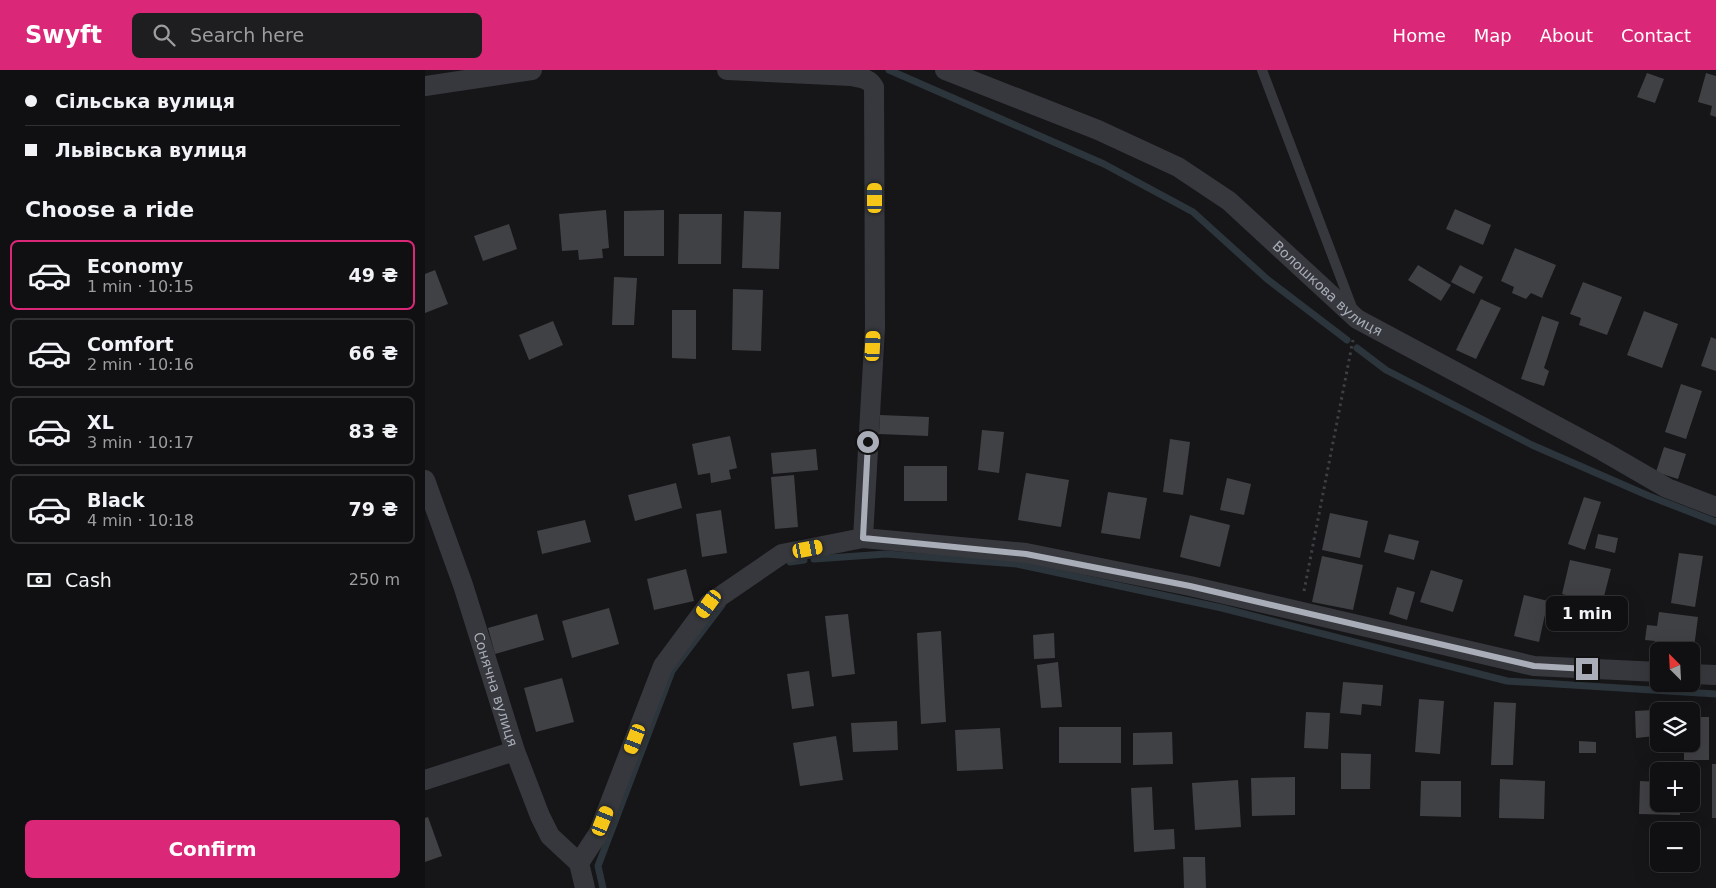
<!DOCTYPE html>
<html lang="en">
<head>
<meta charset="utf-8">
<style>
  body { margin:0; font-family:"DejaVu Sans",sans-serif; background:#1e1e20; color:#f1f3f6; height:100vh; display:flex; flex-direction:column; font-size:19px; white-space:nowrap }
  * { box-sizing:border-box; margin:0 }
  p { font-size:16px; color:#9c9d9f }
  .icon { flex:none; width:28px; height:28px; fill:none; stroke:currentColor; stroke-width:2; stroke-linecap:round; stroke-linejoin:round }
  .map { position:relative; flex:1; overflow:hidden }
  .details { display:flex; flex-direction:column; background:#101012; width:425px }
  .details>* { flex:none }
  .top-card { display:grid; align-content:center; height:110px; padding:0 25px; background:#101012 }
  .needle { width:32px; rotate:336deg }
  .controls { position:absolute; left:1225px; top:572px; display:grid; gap:10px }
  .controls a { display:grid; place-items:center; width:50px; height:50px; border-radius:8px; background:#101012; box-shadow:0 5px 20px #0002,0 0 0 1px #303032; font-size:25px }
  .end { position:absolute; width:22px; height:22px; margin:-11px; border:6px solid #a8adb8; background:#111; box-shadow:0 0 0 2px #111 }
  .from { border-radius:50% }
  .bubble { position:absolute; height:35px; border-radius:8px; background:#101012; box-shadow:0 5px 20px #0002,0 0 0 1px #303032; font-size:16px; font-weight:700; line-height:35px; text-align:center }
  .car { position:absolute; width:15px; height:30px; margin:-15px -8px; border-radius:6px; box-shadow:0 0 4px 1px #0007; background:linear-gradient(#f5c518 24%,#345 0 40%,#f5c518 0 76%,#345 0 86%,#f5c518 0) }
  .top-card b { display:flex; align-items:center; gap:18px; height:48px; font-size:19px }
  .top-card b+b { border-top:1px solid #303032 }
  .top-card i { width:12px; height:12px; background:#f1f3f6 }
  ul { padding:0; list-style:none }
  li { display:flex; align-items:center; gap:15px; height:70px; margin:0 10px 8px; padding:0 15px; border:2px solid #303032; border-radius:8px }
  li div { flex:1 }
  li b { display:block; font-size:19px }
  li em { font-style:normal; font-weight:700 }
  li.active { border-color:#db2777 }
  li>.icon { width:45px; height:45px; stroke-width:1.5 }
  h2 { padding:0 25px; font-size:22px; line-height:60px }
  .pay { display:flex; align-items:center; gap:12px; height:55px; padding:0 25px; font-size:19px }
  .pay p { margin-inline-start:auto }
  .primary-button { display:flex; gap:10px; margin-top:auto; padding:10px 25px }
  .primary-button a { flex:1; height:58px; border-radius:8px; background:#db2777; color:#fff; font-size:20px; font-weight:700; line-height:58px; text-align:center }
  header { display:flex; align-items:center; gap:30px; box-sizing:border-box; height:70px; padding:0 25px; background:#db2777; color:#fff }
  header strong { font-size:24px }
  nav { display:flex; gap:28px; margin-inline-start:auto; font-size:18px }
  .search { width:350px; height:45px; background:#1e1e20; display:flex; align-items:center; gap:12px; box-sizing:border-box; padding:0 18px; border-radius:8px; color:#9c9d9f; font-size:19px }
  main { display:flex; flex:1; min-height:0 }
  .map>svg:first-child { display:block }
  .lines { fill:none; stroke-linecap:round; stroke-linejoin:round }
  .stream { stroke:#2c353c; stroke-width:7 }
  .building { fill:#404145 }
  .path { stroke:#3d3f44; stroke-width:3; stroke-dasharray:2.5 4; stroke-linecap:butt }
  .lane { stroke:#37383d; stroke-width:10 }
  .street { stroke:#37383d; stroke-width:20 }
  .route { stroke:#a8adb8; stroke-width:6 }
  .labels { text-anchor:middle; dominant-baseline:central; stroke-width:4; stroke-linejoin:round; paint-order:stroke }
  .street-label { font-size:14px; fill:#a8adb8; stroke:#111113 }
</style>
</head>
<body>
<header>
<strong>Swyft</strong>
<div class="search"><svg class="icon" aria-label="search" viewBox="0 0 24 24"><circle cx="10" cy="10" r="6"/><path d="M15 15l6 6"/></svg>Search here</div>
<nav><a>Home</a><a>Map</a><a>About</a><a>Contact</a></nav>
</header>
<main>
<section class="details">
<div class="top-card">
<b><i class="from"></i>Сільська вулиця</b>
<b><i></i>Львівська вулиця</b>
</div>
<h2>Choose a ride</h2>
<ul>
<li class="active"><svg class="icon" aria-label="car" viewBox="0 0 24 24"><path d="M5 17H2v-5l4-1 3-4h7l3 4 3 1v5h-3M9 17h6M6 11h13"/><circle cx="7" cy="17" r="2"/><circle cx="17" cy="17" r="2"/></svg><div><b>Economy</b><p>1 min · 10:15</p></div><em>49 ₴</em></li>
<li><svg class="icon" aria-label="car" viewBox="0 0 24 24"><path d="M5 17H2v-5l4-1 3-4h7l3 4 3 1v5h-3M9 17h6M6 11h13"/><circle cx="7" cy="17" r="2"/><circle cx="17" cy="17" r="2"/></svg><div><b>Comfort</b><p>2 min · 10:16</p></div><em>66 ₴</em></li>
<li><svg class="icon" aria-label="car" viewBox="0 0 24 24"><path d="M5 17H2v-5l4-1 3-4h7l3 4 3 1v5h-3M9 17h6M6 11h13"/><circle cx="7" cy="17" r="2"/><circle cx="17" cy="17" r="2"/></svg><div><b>XL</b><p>3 min · 10:17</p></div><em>83 ₴</em></li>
<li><svg class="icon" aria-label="car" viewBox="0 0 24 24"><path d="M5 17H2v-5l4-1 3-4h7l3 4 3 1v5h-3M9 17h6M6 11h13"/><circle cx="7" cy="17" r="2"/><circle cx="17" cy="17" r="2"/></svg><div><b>Black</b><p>4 min · 10:18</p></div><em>79 ₴</em></li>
</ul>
<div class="pay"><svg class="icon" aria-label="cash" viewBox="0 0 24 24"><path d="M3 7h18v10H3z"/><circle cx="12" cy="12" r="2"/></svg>Cash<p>250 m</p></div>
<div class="primary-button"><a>Confirm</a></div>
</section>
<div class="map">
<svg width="1291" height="818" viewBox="0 0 1291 818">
  <rect width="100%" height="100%" fill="#161618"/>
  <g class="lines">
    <g class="stream">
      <polyline points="464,0 679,94 768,142 842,209 922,270"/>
      <polyline points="932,278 961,300 1107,375 1224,426 1291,452"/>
      <polyline points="389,489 461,484 592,494 797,538 1082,611 1291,624"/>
      <polyline points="365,492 379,490"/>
      <polyline points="178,818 173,796 247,601 297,535"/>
    </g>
  </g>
  <g class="building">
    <polygon points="1222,3 1239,9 1230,33 1212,27"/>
    <polygon points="1281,3 1291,6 1291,47 1285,45 1287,36 1273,32"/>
    <polygon points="1030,139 1066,155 1058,175 1021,159"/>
    <polygon points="181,140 184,178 177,179 178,188 154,190 153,180 137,181 134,144"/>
    <polygon points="239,140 239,186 199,186 199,141"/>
    <polygon points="319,141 356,142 354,199 317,198"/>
    <polygon points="254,144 297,144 296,194 253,194"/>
    <polygon points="84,154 92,179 58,191 49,166"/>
    <polygon points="1090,178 1131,195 1117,228 1106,223 1101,229 1087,223 1089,217 1076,211"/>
    <polygon points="993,195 1026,215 1016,231 983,210"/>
    <polygon points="1035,195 1058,207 1049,224 1026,212"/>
    <polygon points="10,200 23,234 0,243 0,204"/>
    <polygon points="189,207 212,208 209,255 187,255"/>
    <polygon points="1158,212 1197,227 1182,265 1154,255 1156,248 1145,244"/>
    <polygon points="308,219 338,220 336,281 307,280"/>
    <polygon points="1056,229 1076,238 1051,289 1031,280"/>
    <polygon points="247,240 271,240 271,289 247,288"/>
    <polygon points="1219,241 1253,254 1237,298 1202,285"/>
    <polygon points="1117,246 1134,252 1119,298 1124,301 1119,316 1096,309"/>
    <polygon points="128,251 138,275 104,290 94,265"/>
    <polygon points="1286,267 1291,269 1291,301 1276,296"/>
    <polygon points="1256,314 1277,321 1261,369 1240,362"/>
    <polygon points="455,345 504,347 503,366 454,364"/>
    <polygon points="557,360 579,362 574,403 553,400"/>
    <polygon points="305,366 312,398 304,400 306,409 286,413 285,403 273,405 267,374"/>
    <polygon points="745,369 765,372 758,425 738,422"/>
    <polygon points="1239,377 1261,384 1253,409 1231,402"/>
    <polygon points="391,379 393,400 348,404 346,383"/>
    <rect x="479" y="396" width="43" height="35"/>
    <polygon points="601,403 644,410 636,457 593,450"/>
    <polygon points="369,405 373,457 350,459 346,407"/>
    <polygon points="802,408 826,414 819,445 795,440"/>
    <polygon points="251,413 257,438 210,451 203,425"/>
    <polygon points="683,422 722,428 715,469 676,463"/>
    <polygon points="1159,427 1176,432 1160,480 1143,474"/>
    <polygon points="296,440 302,483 277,487 271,444"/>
    <polygon points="905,443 943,451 935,488 897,480"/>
    <polygon points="765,445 805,455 795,497 755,487"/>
    <polygon points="160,450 166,472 117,484 112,461"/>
    <polygon points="964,464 994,471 989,490 959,482"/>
    <polygon points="1173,464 1193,468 1190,483 1170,478"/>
    <polygon points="1254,483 1278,486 1270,537 1246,533"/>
    <polygon points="897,486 938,495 928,540 887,532"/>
    <polygon points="1145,490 1186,499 1175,542 1158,538 1160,530 1137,524"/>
    <polygon points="261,499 269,531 229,540 222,509"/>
    <polygon points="1006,500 1038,510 1028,542 995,532"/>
    <polygon points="972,517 990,522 982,550 964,544"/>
    <polygon points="1099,525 1123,531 1114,572 1089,566"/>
    <polygon points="184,538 194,574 147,588 137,551"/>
    <polygon points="1234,542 1273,547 1267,593 1266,581 1234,581 1234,586 1228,585 1230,571 1220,570 1222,555 1232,556"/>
    <polygon points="112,544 119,570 70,584 63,558"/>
    <polygon points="423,544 430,604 407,607 400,546"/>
    <polygon points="516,561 521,652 496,654 492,563"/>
    <polygon points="629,563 630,588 609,589 608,565"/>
    <polygon points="633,592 637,637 616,638 612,595"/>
    <polygon points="384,601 389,636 367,639 362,604"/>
    <polygon points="137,608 149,652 111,662 99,618"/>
    <polygon points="918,612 958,615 956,636 937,634 936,645 915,643"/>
    <polygon points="994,629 1019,631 1015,684 990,682"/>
    <polygon points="1069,632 1091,633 1088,695 1066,695"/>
    <polygon points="1228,640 1230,666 1211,668 1210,641"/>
    <polygon points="881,642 905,643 903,679 879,678"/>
    <polygon points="1266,647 1284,647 1284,690 1259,690 1259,674 1266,674"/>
    <polygon points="472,651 473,680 428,682 426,653"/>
    <rect x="634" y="657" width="62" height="36"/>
    <polygon points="575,658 578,699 532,701 530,660"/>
    <polygon points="747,662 748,694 708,695 708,663"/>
    <polygon points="411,666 418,710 375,716 368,673"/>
    <polygon points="1154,671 1171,672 1171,683 1154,683"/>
    <polygon points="916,683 946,684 945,719 916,719"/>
    <rect x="1287" y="694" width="4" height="54"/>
    <polygon points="870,707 870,745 827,746 826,708"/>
    <polygon points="1075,709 1120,711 1119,749 1074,748"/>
    <polygon points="813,710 816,757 770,760 767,713"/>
    <polygon points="996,711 1036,711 1036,747 995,746"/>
    <polygon points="1215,711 1234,712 1234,734 1255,734 1255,745 1214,744"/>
    <polygon points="727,717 729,760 749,759 750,779 709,782 706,718"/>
    <polygon points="3,747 17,786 0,792 0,748"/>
    <polygon points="758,787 780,787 781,818 759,818"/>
  </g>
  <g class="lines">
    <polyline class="path" points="879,521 928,270"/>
    <polyline class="lane" points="837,0 928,240"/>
    <g class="street">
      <path d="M302 0 426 6C436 8 444 8 449 17L450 257 438 468"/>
      <path id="s1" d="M520 0 673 60 753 97 804 131 932 249 1178 381 1242 418 1291 437"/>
      <polyline points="0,16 107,0"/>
      <path id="s2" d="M0 410 38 515 90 681 115 746 125 766 154 793 160 818"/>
      <polyline points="1266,604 1291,605"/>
      <polyline points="0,710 90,681"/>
      <polyline points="154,793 173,764 238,596 284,534 357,484 438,468 601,483 765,516 1109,596 1234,602"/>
    </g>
  </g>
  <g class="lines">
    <polyline class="route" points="443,372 438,468 601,484 765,516 1109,596 1162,599"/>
  </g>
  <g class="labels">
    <g class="street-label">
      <text stroke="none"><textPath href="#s1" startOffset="446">Волошкова вулиця</textPath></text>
      <text stroke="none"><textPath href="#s2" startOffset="221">Сонячна вулиця</textPath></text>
    </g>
  </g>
</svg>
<div class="controls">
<a><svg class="needle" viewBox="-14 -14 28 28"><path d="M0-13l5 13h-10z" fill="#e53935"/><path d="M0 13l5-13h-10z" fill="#9c9d9f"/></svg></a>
<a><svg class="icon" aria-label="layers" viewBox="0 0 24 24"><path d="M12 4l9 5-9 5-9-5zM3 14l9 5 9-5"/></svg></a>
<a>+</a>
<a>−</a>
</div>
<i class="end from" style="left:443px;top:372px"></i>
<i class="end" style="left:1162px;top:599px"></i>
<div class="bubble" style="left:1121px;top:526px;width:82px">1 min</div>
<i class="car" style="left:450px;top:128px;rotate:0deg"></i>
<i class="car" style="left:448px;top:276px;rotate:3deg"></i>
<i class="car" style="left:383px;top:479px;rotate:79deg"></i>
<i class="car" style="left:284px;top:534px;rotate:216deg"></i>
<i class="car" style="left:210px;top:669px;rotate:201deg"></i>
<i class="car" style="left:178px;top:751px;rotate:22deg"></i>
</div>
</main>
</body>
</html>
